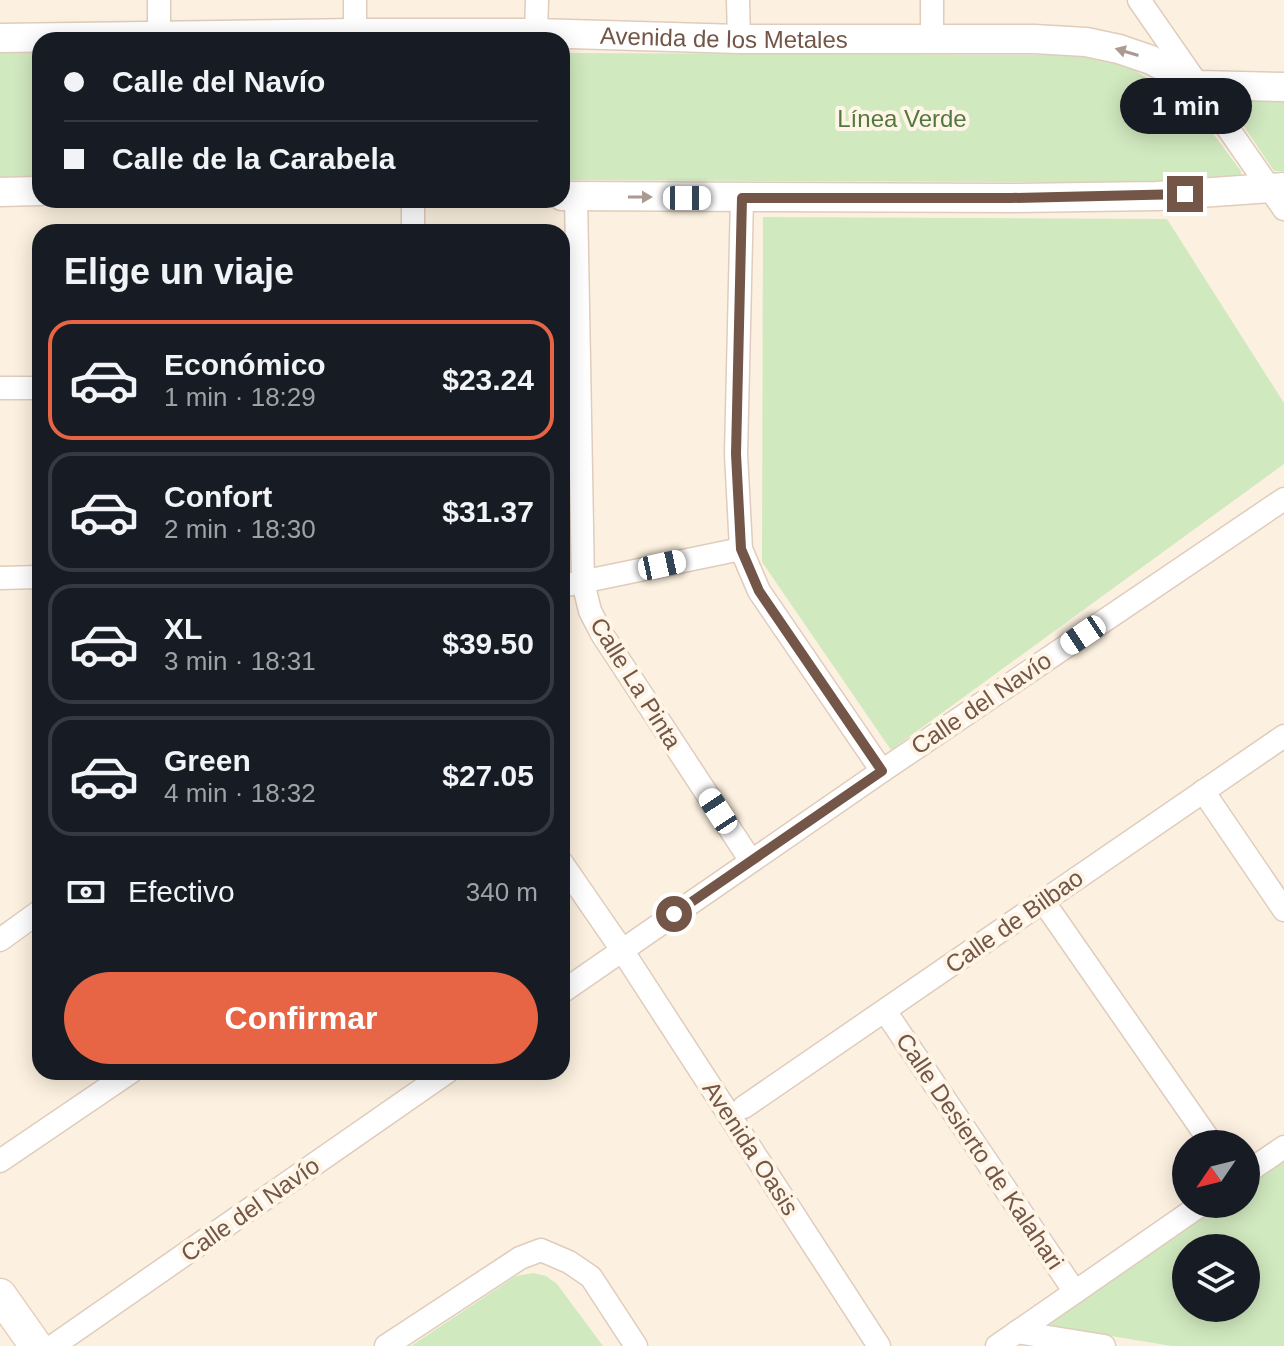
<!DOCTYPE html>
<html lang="es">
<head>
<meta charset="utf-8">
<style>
  body { margin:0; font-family:Helvetica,sans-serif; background:#20242c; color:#f1f3f6; height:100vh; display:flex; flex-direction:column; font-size:30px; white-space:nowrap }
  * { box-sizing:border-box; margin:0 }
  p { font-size:26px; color:#9ea1a6 }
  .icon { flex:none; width:44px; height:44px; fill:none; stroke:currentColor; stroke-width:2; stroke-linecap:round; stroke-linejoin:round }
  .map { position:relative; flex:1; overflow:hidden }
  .side { position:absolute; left:32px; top:224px; width:538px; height:856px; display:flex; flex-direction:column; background:#171b24; border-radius:24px; box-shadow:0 4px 20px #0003 }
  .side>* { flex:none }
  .top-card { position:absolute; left:32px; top:32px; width:538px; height:176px; border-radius:24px; box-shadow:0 4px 20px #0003; display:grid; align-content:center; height:176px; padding:0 32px; background:#171b24 }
  .needle { width:52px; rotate:235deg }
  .controls { position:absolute; left:1172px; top:1130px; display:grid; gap:16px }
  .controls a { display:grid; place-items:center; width:88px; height:88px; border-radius:50%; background:#171b24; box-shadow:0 4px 20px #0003; font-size:40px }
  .end { position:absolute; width:36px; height:36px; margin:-18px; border:10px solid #735647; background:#fff; box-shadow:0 0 0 4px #fff }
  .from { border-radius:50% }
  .bubble { position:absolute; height:56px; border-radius:28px; background:#171b24; box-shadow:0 4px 20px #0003; font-size:26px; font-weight:600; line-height:56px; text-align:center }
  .car { position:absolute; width:24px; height:48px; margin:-24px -12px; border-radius:10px; box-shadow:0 0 6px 2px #0007; background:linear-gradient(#fff 24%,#345 0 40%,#fff 0 76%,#345 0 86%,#fff 0) }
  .top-card b { display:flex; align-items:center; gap:28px; height:76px; font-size:30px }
  .top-card b+b { border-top:2px solid #363941 }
  .top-card i { width:20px; height:20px; background:#f1f3f6 }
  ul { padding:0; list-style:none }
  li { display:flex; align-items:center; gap:24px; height:120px; margin:0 16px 12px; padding:0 16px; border:4px solid #363941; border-radius:24px }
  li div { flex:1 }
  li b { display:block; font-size:30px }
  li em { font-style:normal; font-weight:600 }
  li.selected { border-color:#e76544 }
  li>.icon { width:72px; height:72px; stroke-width:1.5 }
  h2 { padding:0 32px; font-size:36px; line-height:96px }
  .pay { display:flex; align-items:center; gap:20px; height:88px; padding:0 32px; font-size:30px }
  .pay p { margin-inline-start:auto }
  .button { display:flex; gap:16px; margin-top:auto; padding:16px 32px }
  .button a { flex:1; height:92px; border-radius:48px; background:#e76544; color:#fff; font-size:32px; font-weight:600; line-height:92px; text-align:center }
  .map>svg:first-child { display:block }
  .green { fill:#d1e9bf; fill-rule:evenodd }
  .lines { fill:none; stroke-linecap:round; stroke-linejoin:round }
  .minor-casing { stroke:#e0ccbc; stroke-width:25 }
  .tertiary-casing { stroke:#e0ccbc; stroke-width:31 }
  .secondary-casing { stroke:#e7cfbc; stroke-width:35 }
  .minor { stroke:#fff; stroke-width:22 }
  .tertiary { stroke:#fff; stroke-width:28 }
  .secondary { stroke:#fff; stroke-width:32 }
  .oneway { fill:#ab9a91 }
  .route { stroke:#735647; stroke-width:10 }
  .labels { text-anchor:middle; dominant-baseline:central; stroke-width:8; stroke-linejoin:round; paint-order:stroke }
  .street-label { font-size:24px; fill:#735647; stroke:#fff5e6 }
  .park-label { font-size:24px; fill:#527840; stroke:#fff5e6 }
</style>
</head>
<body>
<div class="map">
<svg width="1284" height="1346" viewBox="0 0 1284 1346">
  <rect width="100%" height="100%" fill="#fcf1e0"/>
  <g class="green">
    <rect x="0" y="50" width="40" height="128"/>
    <polygon points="562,53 1108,55 1190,103 1241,171 1241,177 1234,183 562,180"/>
    <polygon points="1223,95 1284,95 1284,171 1274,171"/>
    <polygon points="763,217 1167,219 1284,403 1284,464 891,750 762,562"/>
    <path d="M1284 1161V1346H1172L1043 1325 1221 1204H1246V1187ZM1186 1248H1246V1308H1186Z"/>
    <polygon points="533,1273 546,1276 557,1284 603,1346 411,1346 516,1276"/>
  </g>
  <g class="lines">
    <defs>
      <g id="minor">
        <polyline points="738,0 739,39"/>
        <polyline points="932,0 932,40"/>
        <polyline points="1139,0 1284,209"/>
        <polyline points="355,33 355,0"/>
        <polyline points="536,33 537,0"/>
        <polyline points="159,36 159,0"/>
        <polyline points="576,197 583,582 590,611 602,634 751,861"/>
        <polyline points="742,198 736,454 741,549 759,591 882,771"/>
        <polyline points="413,200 413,232"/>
        <polyline points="0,388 40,388"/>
        <polyline points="0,578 40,577"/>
        <polyline points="562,586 741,549"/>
        <polyline points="1203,791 1284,910"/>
        <polyline points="562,863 622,950 879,1346"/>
        <polyline points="1043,901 1212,1144"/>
        <polyline points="0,940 40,911"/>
        <polyline points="562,992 882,771 1284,499"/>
        <polyline points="885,1011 1075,1292"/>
        <polyline points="744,1107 1284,736"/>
        <polyline points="0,1161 131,1072"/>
        <polyline points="1246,1173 1284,1147"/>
        <polyline points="1017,1332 1104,1346"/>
        <polyline points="53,1346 447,1072"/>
        <polyline points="386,1346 520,1258 541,1250 569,1262 591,1277 636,1346"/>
        <polyline points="997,1346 1202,1204"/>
      </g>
      <g id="tertiary">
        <path id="s1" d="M0 38 355 33H536L739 39H1034L1086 42 1119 49 1151 60 1198 85 1284 87"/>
        <polyline points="0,192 40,191"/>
        <polyline points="562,196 1011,198 1157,196 1284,187"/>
      </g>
      <polyline id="secondary" points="0,1295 36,1346"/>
    </defs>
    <use href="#minor" class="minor-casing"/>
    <use href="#tertiary" class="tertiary-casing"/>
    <use href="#secondary" class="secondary-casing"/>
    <use href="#minor" class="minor"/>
    <use href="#tertiary" class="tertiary"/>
    <use href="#secondary" class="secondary"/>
  </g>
  <defs><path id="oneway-solid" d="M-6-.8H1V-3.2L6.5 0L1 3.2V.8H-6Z" transform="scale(2)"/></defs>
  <g class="oneway">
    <use href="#oneway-solid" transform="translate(1127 52) rotate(-163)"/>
    <use href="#oneway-solid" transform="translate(640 197)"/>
  </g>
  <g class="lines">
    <polyline class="route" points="674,914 882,771 759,591 741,549 736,454 742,198 1011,198 1185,194"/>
  </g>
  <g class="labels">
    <g class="street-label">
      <text stroke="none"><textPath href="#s1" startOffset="724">Avenida de los Metales</textPath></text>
      <text transform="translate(636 683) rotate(58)">Calle La Pinta</text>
      <text transform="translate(981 703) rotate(-34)">Calle del Navío</text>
      <text transform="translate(1014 921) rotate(-35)">Calle de Bilbao</text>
      <text transform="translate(751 1148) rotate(57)">Avenida Oasis</text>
      <text transform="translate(980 1151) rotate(56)">Calle Desierto de Kalahari</text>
      <text transform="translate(250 1209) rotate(-35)">Calle del Navío</text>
    </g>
    <g class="park-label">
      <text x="902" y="118">Línea Verde</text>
    </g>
  </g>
</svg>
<div class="controls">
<a><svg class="needle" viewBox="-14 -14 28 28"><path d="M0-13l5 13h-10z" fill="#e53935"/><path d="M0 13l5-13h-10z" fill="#9ea1a6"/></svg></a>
<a><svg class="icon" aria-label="layers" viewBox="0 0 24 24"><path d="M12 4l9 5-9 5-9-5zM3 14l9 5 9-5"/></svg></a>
</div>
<i class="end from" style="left:674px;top:914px"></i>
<i class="end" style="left:1185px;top:194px"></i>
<div class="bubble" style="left:1120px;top:78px;width:132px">1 min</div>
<i class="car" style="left:687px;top:198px;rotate:90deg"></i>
<i class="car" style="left:662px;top:565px;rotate:78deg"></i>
<i class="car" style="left:1083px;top:635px;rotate:236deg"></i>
<i class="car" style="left:718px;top:811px;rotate:327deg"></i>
<div class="top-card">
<b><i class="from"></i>Calle del Navío</b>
<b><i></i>Calle de la Carabela</b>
</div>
<section class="side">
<h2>Elige un viaje</h2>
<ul>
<li class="selected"><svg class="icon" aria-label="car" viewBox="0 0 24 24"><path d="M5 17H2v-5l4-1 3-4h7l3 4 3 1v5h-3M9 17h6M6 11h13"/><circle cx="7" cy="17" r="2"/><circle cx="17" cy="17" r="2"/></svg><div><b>Económico</b><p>1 min · 18:29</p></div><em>$23.24</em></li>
<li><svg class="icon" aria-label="car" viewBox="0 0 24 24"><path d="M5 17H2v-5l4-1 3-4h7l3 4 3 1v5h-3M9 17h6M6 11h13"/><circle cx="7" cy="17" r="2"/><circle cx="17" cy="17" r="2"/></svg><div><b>Confort</b><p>2 min · 18:30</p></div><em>$31.37</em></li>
<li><svg class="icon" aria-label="car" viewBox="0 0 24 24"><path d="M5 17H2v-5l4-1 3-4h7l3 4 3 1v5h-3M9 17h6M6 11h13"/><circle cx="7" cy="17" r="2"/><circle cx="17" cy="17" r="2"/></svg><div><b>XL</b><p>3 min · 18:31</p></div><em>$39.50</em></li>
<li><svg class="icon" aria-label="car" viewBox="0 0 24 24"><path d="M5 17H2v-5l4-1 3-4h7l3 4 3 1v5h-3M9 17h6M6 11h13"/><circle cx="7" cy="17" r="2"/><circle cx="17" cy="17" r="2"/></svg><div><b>Green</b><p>4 min · 18:32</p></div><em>$27.05</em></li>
</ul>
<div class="pay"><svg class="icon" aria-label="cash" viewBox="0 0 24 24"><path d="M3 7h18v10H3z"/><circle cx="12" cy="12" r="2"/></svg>Efectivo<p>340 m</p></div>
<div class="button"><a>Confirmar</a></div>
</section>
</div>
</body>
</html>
